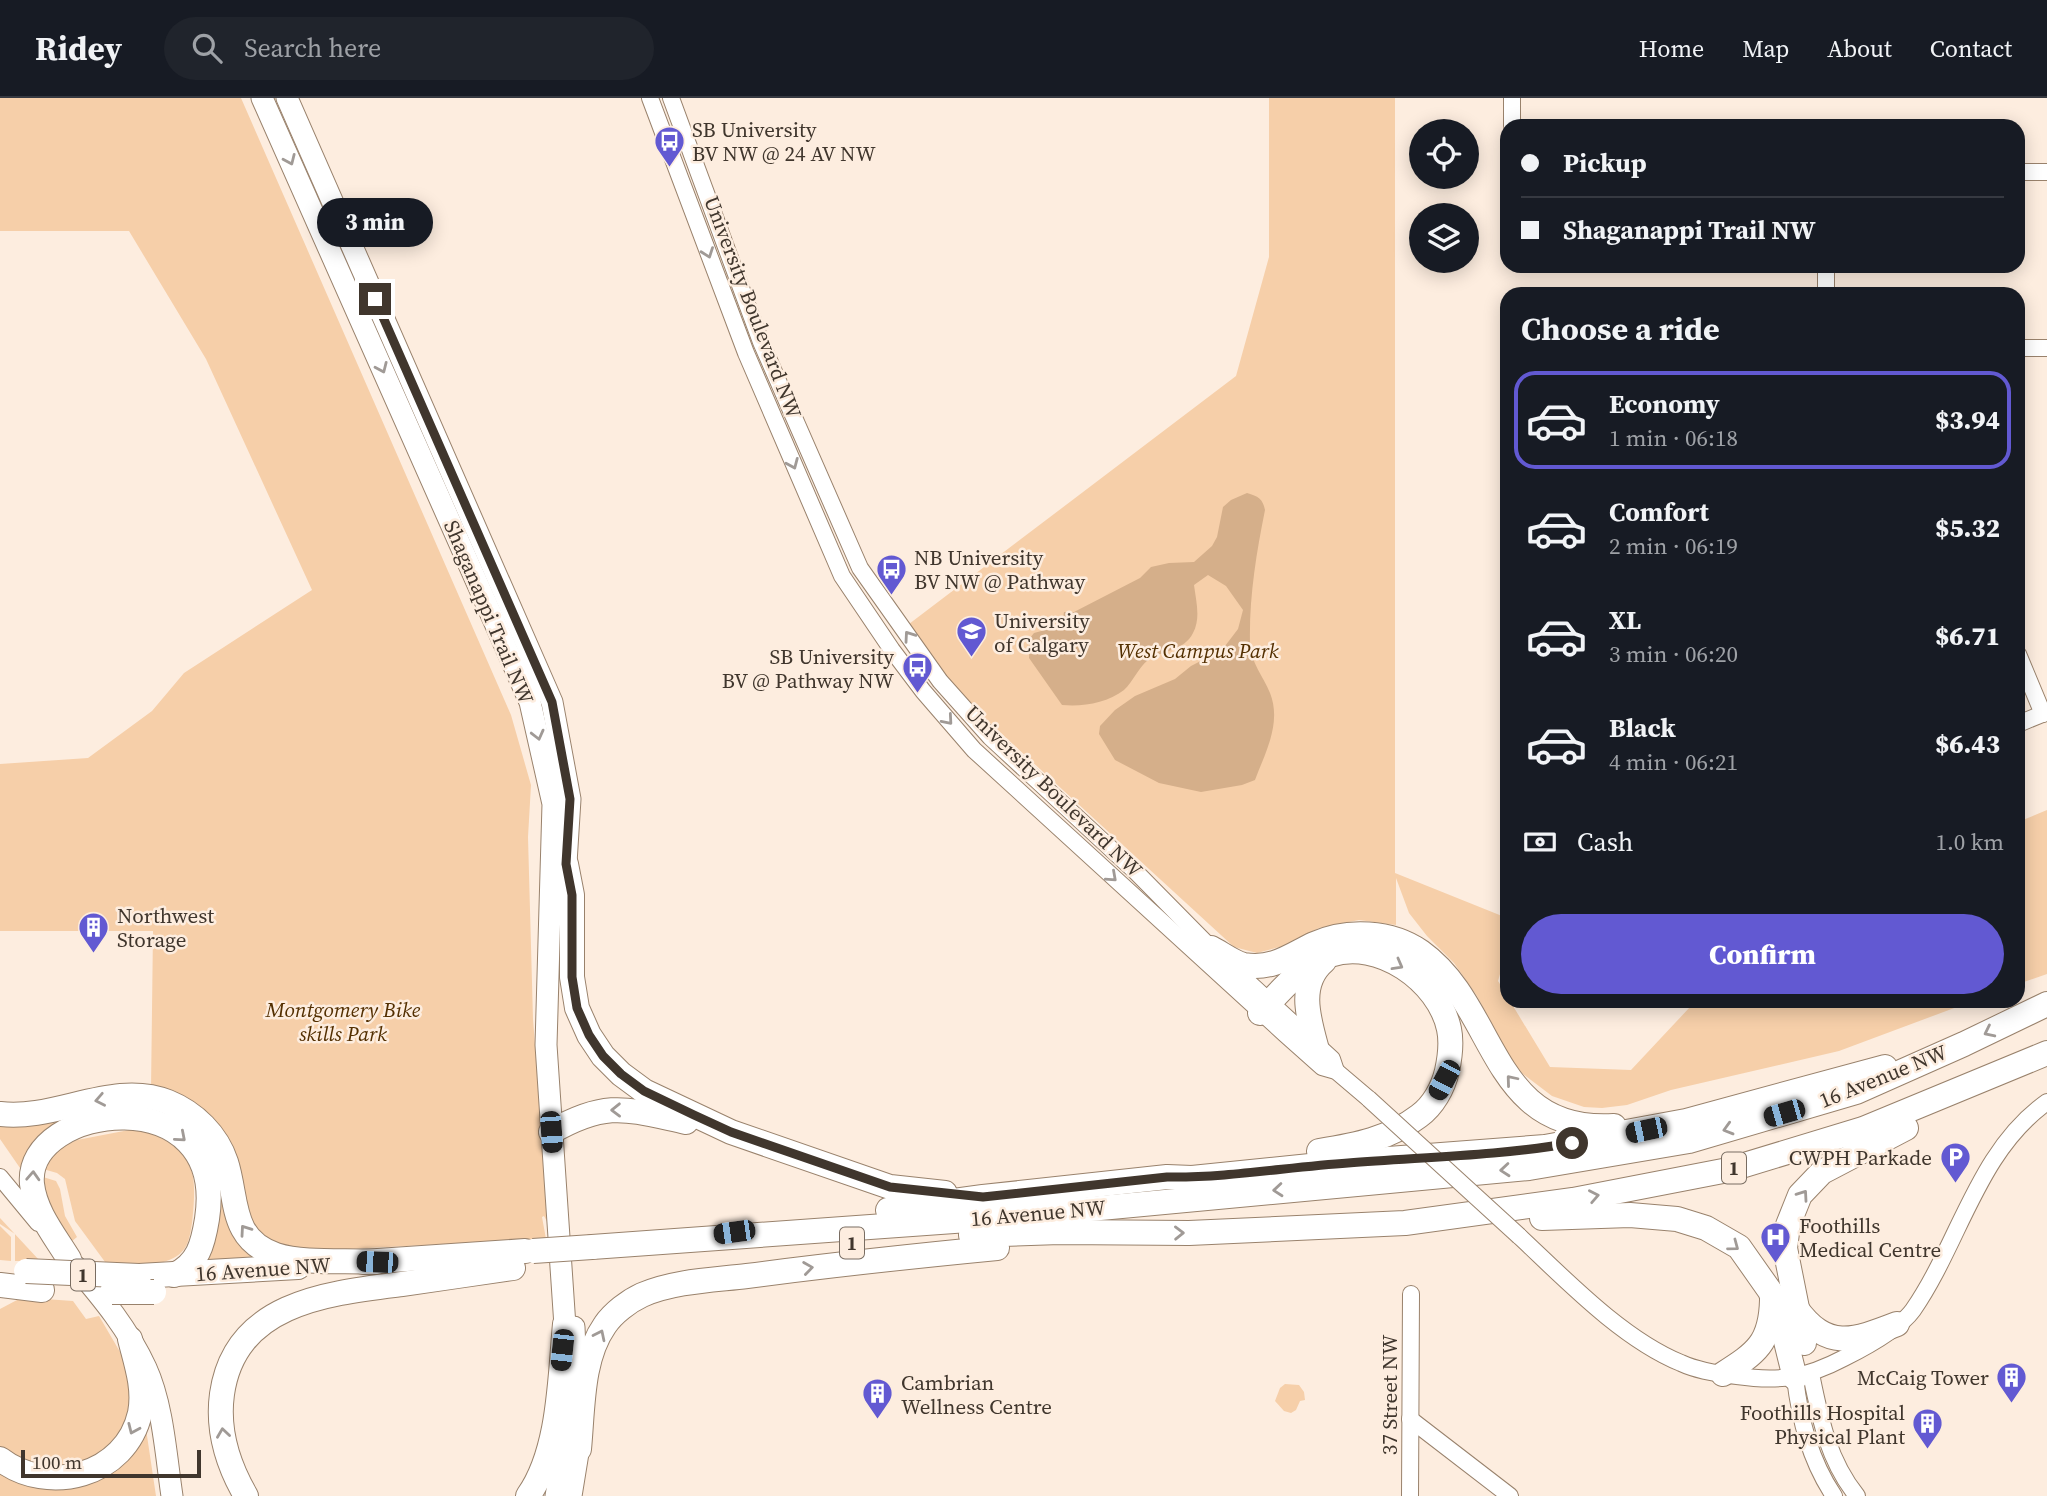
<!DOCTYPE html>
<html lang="en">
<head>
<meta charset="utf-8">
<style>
  body { margin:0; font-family:"Source Serif 4",serif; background:#20242c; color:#f1f3f6; height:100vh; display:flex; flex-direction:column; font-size:26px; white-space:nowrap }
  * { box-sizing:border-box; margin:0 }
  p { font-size:23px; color:#9ea1a6 }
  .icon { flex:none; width:38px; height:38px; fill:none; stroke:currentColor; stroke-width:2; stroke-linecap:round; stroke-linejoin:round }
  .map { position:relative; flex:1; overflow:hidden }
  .drawer { position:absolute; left:1500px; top:189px; width:525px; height:721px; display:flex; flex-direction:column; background:#171b24; border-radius:21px; box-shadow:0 4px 18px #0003 }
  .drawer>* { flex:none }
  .hud { position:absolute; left:1500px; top:21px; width:525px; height:154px; border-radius:21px; box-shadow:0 4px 18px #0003; display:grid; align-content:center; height:154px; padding:0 21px; background:#171b24 }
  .fabs { position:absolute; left:1409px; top:21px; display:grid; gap:14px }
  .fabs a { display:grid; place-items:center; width:70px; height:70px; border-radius:50%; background:#171b24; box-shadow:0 4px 18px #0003; font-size:35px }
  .scale { position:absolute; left:21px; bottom:18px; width:180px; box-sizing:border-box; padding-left:7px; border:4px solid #40362d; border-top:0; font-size:19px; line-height:24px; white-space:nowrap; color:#40362d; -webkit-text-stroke:5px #fdeddf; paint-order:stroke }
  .end { position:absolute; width:32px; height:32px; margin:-16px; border:9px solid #40362d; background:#fff; box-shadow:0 0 0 4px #fff }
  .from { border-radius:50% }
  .bubble { position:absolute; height:49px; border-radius:24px; background:#171b24; box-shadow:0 4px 18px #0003; font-size:23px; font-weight:800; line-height:49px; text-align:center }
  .car { position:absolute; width:21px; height:42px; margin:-21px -10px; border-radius:9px; box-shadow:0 0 5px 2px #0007; background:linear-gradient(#222 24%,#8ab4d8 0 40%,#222 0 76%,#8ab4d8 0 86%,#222 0) }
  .hud b { display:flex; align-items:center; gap:24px; height:66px; font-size:26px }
  .hud b+b { border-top:2px solid #363941 }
  .hud i { width:18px; height:18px; background:#f1f3f6 }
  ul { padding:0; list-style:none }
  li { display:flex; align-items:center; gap:21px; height:98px; margin:0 14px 10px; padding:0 7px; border:4px solid transparent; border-radius:21px }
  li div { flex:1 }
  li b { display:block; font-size:26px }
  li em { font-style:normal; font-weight:800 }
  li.current { border-color:#6259d2 }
  li>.icon { width:63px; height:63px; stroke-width:1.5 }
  h2 { padding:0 21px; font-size:32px; line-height:84px }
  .pay { display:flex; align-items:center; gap:18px; height:77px; padding:0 21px; font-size:26px }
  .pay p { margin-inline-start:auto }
  .primary-button { display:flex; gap:14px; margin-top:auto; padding:14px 21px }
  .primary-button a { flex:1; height:80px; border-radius:42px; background:#6259d2; color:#fff; font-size:28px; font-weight:800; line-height:80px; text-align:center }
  header { display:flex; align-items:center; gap:42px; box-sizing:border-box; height:98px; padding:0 35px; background:#171b24; border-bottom:2px solid #363941 }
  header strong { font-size:33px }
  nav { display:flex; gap:38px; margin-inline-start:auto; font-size:24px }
  .search { width:490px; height:63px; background:#20242c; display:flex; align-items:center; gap:18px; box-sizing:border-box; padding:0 24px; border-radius:38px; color:#9ea1a6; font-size:26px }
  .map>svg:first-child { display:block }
  .green { fill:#f6cfa9 }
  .water { fill:#d5af8a }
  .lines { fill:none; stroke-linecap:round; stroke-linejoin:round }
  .minor-casing { stroke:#99826c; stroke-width:18 }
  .major-casing { stroke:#99826c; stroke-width:23 }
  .highway-casing { stroke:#99826c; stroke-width:26 }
  .minor { stroke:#fff; stroke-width:16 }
  .major { stroke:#fff; stroke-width:21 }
  .highway { stroke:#fff; stroke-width:24 }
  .minor-bridge-casing { stroke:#99826c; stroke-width:18; stroke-linecap:butt }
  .highway-bridge-casing { stroke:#99826c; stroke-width:26; stroke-linecap:butt }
  .minor-bridge { stroke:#fff; stroke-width:16 }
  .highway-bridge { stroke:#fff; stroke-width:24 }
  .oneway { stroke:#a09a96 }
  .route { stroke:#40362d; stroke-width:9 }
  .labels { text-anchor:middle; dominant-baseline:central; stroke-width:5; stroke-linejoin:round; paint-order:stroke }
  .shield { fill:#fdeddf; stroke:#796d62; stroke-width:2 }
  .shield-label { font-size:19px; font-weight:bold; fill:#40362d }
  .poi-label { font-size:21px; fill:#40362d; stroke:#fdeddf; text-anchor:start }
  .street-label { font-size:21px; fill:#40362d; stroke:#fdeddf }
  .park-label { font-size:21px; font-style:italic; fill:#532f00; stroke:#fdeddf }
</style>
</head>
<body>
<header>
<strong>Ridey</strong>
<div class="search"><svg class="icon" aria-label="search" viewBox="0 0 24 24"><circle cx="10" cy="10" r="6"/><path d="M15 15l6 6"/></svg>Search here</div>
<nav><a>Home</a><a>Map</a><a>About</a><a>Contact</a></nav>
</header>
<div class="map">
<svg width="2047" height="1398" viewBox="0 0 2047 1398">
  <rect width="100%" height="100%" fill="#fdeddf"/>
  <g class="green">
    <polygon points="0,0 241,0 511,617 531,687 528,739 533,921 549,1127 544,1118 542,1119 546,1141 289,1154 251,1130 236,1066 151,992 153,833 0,833 0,666 88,660 152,613 184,575 312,492 206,261 129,133 0,133"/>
    <polygon points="1269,0 1395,0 1395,775 1507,820 1507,852 1498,883 1507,897 1507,903 1510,903 1550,969 1631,972 1690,909 1691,903 1874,903 1878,905 1884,903 1973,903 1839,953 1671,992 1627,1007 1602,1010 1584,1009 1552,998 1523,976 1512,963 1477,898 1454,865 1427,838 1409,815 1396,780 1396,827 1359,822 1319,830 1283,848 1257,855 1234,849 943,582 909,526 1236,278 1269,159"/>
    <polygon points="2047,712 2047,876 2018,886 2018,782 2022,763 2018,753 2018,724"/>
    <path d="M71 1019C55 1026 39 1032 30 1049 26 1056 25 1064 20 1070L0 1041V1025Z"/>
    <path d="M129 1032C151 1031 189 1049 193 1079 195 1091 194 1108 192 1125 190 1137 189 1150 177 1158 159 1170 129 1167 108 1168L75 1123 65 1081 57 1075 43 1071 60 1050 77 1042Z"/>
    <polygon points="43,1079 56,1083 60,1091 65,1118 77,1139 72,1143 47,1113"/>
    <path d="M219 1084 259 1160 206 1164C215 1138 221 1112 219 1084Z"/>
    <polygon points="0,1120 39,1162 24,1161 22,1163 15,1163 15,1136 0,1126"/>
    <polygon points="0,1128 11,1139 11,1163 0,1162"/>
    <polygon points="31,1200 73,1203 86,1221 99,1218 123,1259 130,1282 130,1317 101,1361 45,1375 0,1351 0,1211 17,1202"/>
    <polygon points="1285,1286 1299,1287 1304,1294 1305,1302 1300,1303 1296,1312 1291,1315 1284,1313 1275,1303 1280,1290"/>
    <path d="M146 1331 156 1398H0V1373C35 1394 83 1398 116 1370 127 1359 136 1344 146 1331Z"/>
  </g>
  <path class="water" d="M1247 395C1258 398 1263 401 1265 412 1256 457 1249 500 1250 546 1251 565 1263 578 1270 595 1282 625 1265 655 1255 682L1242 687 1201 694 1159 685 1115 662 1099 636 1100 628 1115 612 1135 598 1175 581 1191 568 1222 552 1238 531 1243 512 1226 488 1208 477 1194 487C1196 503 1201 520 1193 535 1184 553 1163 552 1148 562 1138 570 1133 584 1124 592 1107 605 1083 609 1062 607L1029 560 1030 540 1034 535 1056 529 1063 520 1064 514H1074L1140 480 1151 469 1169 465 1194 464 1212 448 1217 439 1223 409 1231 402Z"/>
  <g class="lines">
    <defs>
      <g id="minor">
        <polyline points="650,0 746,255 842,478 892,552 923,593 974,652 1285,936 1322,969 1336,973 1369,1001"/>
        <polyline points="671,0 761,244 860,470 940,583 990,639 1135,773 1211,850 1332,961 1336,973"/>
        <polyline points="1512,0 1512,28"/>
        <polyline points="2018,74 2047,74"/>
        <polyline points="1826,196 1826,168"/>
        <polyline points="2018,250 2047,250"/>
        <polyline points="2018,556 2043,616"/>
        <polyline points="2018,626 2047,614"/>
        <polyline points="0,1079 38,1125"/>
        <path d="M1519 1138C1565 1181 1622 1241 1681 1265 1698 1273 1719 1276 1737 1278 1780 1284 1806 1280 1844 1260 1864 1250 1900 1230 1913 1212 1960 1144 1977 1054 2047 1004"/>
        <path d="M1811 1276C1820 1320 1828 1362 1857 1398"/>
        <path d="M1795 1280C1800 1322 1810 1362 1834 1398"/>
        <polyline points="1410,1321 1510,1398"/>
        <polyline points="1410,1398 1411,1196"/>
      </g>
      <g id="major">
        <polyline points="262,0 530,604 553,706 546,947 566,1243"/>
        <polyline points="287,0 552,604 570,701 565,781"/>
        <path d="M75 1168C103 1201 128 1231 146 1270 163 1307 166 1358 172 1398"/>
        <polyline points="574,1229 577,1295"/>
        <polyline points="556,1398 565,1346 566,1307"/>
        <polyline points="571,1398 578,1355"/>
      </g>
      <g id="highway">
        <polyline points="566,766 572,797 572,879 577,910 589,937 603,958 621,976 644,993 731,1034 890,1089 945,1095"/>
        <path d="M1211 850C1221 855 1234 865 1244 867 1273 872 1291 857 1314 846 1347 831 1391 833 1421 854 1498 909 1489 1036 1614 1028"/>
        <path d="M1260 915C1280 893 1302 867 1330 857 1378 840 1439 883 1449 931 1452 945 1450 959 1447 973 1443 990 1433 1008 1419 1018 1389 1041 1356 1047 1319 1053"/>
        <path d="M1316 948C1308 919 1298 885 1324 863"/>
        <path d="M0 1016C56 1023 113 982 168 1004 195 1015 217 1037 226 1064 238 1101 229 1141 276 1157 304 1166 346 1162 377 1164"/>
        <path d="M551 1034C607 1002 626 1011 686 1024"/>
        <polyline points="888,1112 983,1099 1167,1079 1192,1080 1349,1064 1545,1049 1686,1023 1885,969"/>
        <polyline points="1542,1120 1630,1117 1677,1121 1706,1130 1739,1149 1770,1193 1780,1219 1795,1280"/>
        <polyline points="971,1137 1060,1134 1189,1135 1405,1125 1573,1102 1728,1072 1863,1031 2047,955"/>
        <polyline points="592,1149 982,1121 1529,1070 1689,1043 1856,994 1964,946 2047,906"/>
        <path d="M69 1161C55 1138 35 1114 32 1086 24 1005 229 978 207 1121 203 1146 198 1166 174 1177"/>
        <polyline points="363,1164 525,1153"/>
        <polyline points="139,1178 298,1169"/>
        <polyline points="0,1187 42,1192"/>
        <path d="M1796 1210C1827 1253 1853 1243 1897 1226"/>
        <polyline points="1804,1245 1785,1150 1788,1127 1800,1097 1822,1074 1906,1030"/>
        <path d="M1723 1276C1756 1255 1771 1245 1772 1202"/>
        <path d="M579 1351C583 1311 581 1261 605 1227 613 1215 629 1203 642 1197 674 1183 714 1182 747 1178 831 1167 914 1158 997 1150"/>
        <path d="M0 1361C48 1398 126 1378 140 1315 145 1290 136 1265 130 1241"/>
        <path d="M246 1398C228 1367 217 1332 222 1296 235 1204 329 1195 402 1186 439 1181 476 1175 513 1170"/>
        <path d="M528 1398C560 1353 560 1279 565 1226"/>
      </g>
    </defs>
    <use href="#minor" class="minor-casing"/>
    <use href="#major" class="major-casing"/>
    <use href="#highway" class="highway-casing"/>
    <use href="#minor" class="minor"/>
    <use href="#major" class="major"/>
    <use href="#highway" class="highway"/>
    <defs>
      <polyline id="minor-bridge" points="1369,1001 1519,1138"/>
      <g id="highway-bridge">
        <polyline points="533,1153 592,1149"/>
        <polyline points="26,1173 139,1178"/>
        <polyline points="112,1194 154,1194"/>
      </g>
    </defs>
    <use href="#minor-bridge" class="minor-bridge-casing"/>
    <use href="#highway-bridge" class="highway-bridge-casing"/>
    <use href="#minor-bridge" class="minor-bridge"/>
    <use href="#highway-bridge" class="highway-bridge"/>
  </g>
  <defs><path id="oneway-chevron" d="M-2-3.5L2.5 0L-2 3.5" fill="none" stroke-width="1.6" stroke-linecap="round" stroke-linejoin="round" transform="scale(1.75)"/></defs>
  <g class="oneway">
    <use href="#oneway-chevron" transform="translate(290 62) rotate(66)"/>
    <use href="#oneway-chevron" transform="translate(708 155) rotate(70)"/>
    <use href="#oneway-chevron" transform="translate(382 270) rotate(66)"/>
    <use href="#oneway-chevron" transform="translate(793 366) rotate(67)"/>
    <use href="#oneway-chevron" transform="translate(909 538) rotate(-125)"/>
    <use href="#oneway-chevron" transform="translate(948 622) rotate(49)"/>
    <use href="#oneway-chevron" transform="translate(538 637) rotate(76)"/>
    <use href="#oneway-chevron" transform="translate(1112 779) rotate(42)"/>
    <use href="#oneway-chevron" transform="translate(1398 867) rotate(29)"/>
    <use href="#oneway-chevron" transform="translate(1989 934) rotate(154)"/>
    <use href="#oneway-chevron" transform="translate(1511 982) rotate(-130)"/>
    <use href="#oneway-chevron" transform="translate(100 1002) rotate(169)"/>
    <use href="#oneway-chevron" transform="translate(616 1012) rotate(179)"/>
    <use href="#oneway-chevron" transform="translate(1728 1031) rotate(164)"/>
    <use href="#oneway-chevron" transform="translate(181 1039) rotate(41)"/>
    <use href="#oneway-chevron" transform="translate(1505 1072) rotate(175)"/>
    <use href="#oneway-chevron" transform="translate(33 1078) rotate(-87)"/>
    <use href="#oneway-chevron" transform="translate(1278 1092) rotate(175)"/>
    <use href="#oneway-chevron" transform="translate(1803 1097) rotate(-55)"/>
    <use href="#oneway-chevron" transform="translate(1594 1098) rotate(-11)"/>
    <use href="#oneway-chevron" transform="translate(245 1132) rotate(-125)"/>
    <use href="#oneway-chevron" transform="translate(1179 1135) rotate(-1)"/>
    <use href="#oneway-chevron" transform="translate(1734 1148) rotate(37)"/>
    <use href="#oneway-chevron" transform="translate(808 1170) rotate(-8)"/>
    <use href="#oneway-chevron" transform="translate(600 1237) rotate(-64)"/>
    <use href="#oneway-chevron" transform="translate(133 1331) rotate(114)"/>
    <use href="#oneway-chevron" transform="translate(223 1335) rotate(-98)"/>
  </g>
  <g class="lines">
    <path class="route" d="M375 201 552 604 570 701 566 766 572 797V879L577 910 589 937 603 958 621 976 644 993 694 1017 731 1034 890 1089 983 1099 1167 1079C1227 1080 1288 1069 1348 1065 1422 1059 1498 1058 1572 1045"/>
  </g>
  <defs>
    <symbol id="bus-pin" viewBox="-11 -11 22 30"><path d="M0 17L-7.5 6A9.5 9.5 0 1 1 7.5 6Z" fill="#6259d2" stroke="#fdeddf"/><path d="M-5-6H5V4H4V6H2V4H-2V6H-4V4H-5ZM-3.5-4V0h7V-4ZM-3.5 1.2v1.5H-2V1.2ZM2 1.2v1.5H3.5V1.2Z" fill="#fff"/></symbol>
    <symbol id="university-pin" viewBox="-11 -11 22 30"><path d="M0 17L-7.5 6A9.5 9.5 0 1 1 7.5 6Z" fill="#6259d2" stroke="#fdeddf"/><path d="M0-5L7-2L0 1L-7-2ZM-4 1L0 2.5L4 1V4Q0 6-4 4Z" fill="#fff"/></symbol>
    <symbol id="building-pin" viewBox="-11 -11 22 30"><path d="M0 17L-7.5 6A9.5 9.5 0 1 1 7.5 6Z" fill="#6259d2" stroke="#fdeddf"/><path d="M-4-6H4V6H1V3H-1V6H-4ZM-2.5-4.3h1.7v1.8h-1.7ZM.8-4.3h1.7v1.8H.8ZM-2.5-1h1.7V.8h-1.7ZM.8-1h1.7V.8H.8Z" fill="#fff"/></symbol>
    <symbol id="parking-pin" viewBox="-11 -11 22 30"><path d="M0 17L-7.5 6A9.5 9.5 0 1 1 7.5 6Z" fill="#6259d2" stroke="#fdeddf"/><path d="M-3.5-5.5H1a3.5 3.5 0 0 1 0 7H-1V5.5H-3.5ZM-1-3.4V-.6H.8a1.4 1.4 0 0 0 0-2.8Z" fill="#fff"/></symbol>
    <symbol id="hospital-pin" viewBox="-11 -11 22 30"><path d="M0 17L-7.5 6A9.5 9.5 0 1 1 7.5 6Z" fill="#6259d2" stroke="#fdeddf"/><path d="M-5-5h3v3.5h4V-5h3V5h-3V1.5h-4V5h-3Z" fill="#fff"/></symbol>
  </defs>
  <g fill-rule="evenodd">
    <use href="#bus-pin" x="652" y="26" width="35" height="47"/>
    <use href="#bus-pin" x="874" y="454" width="35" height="47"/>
    <use href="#university-pin" x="954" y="516" width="35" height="47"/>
    <use href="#bus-pin" x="900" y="552" width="35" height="47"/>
    <use href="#building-pin" x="76" y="812" width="35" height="47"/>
    <use href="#parking-pin" x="1938" y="1042" width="35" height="47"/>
    <use href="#hospital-pin" x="1758" y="1122" width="35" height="47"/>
    <use href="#building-pin" x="1994" y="1262" width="35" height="47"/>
    <use href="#building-pin" x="860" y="1278" width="35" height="47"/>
    <use href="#building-pin" x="1910" y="1308" width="35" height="47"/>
  </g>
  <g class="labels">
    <g class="shield">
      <rect x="1722" y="1054.5" width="24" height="31" rx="5"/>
      <rect x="840" y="1129.5" width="24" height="31" rx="5"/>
      <rect x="71" y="1161.5" width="24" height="31" rx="5"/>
    </g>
    <g class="shield-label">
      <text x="1734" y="1070">1</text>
      <text x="852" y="1145">1</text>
      <text x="83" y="1177">1</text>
    </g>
    <g class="poi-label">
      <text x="692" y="31">SB University<tspan x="692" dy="24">BV NW @ 24 AV NW</tspan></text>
      <text x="914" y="459">NB University<tspan x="914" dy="24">BV NW @ Pathway</tspan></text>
      <text x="994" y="522">University<tspan x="994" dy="24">of Calgary</tspan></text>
      <text x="894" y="558" text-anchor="end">SB University<tspan x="894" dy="24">BV @ Pathway NW</tspan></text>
      <text x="117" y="817">Northwest<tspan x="117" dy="24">Storage</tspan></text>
      <text x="1932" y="1059" text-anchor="end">CWPH Parkade</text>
      <text x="1799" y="1127">Foothills<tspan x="1799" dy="24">Medical Centre</tspan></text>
      <text x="1989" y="1279" text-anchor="end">McCaig Tower</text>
      <text x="901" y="1284">Cambrian<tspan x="901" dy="24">Wellness Centre</tspan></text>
      <text x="1905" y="1314" text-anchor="end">Foothills Hospital<tspan x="1905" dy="24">Physical Plant</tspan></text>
    </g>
    <g class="street-label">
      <text transform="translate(753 209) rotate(69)">University Boulevard NW</text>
      <text transform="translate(489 514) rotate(67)">Shaganappi Trail NW</text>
      <text transform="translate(1054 693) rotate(44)">University Boulevard NW</text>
      <text transform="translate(1883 978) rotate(-22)">16 Avenue NW</text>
      <text transform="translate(1038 1115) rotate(-5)">16 Avenue NW</text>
      <text transform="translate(263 1171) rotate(-4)">16 Avenue NW</text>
      <text transform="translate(1389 1297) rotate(-90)">37 Street NW</text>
    </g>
    <g class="park-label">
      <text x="1198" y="552">West Campus Park</text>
      <text x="343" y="911">Montgomery Bike<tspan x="343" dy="24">skills Park</tspan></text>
    </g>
  </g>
</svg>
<div class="fabs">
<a><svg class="icon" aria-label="locate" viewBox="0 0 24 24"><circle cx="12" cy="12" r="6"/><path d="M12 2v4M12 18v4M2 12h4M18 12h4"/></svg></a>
<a><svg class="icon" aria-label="layers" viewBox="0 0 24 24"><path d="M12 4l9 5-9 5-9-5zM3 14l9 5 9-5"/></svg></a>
</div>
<div class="scale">100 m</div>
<i class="end from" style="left:1572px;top:1045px"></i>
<i class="end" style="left:375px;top:201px"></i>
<div class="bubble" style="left:317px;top:100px;width:116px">3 min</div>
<i class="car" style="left:1444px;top:982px;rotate:208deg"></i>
<i class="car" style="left:1784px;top:1015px;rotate:254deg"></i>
<i class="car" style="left:1646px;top:1032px;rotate:258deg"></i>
<i class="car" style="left:551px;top:1034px;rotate:176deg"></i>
<i class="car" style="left:734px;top:1134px;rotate:262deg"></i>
<i class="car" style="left:377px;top:1164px;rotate:272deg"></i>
<i class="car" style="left:562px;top:1252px;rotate:186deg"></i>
<div class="hud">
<b><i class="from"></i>Pickup</b>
<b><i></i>Shaganappi Trail NW</b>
</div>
<section class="drawer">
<h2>Choose a ride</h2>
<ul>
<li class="current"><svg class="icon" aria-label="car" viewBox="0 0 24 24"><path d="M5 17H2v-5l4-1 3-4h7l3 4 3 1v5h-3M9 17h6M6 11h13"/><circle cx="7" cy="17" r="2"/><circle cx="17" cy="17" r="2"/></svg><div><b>Economy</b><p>1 min · 06:18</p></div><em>$3.94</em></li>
<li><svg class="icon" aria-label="car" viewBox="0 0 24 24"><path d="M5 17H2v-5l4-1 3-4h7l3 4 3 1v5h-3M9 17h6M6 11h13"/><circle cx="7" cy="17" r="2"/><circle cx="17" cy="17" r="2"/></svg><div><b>Comfort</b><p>2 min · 06:19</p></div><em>$5.32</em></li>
<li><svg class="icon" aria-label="car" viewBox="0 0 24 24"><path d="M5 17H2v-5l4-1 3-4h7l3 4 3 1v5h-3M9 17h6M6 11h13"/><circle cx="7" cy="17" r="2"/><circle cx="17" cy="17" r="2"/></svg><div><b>XL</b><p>3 min · 06:20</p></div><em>$6.71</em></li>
<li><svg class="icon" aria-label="car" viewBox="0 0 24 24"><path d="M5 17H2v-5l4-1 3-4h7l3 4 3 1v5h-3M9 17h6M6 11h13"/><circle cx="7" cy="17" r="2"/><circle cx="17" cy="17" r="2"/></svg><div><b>Black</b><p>4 min · 06:21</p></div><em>$6.43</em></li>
</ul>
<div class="pay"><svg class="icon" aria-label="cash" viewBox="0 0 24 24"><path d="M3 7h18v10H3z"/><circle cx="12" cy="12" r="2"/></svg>Cash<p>1.0 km</p></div>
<div class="primary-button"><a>Confirm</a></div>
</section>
</div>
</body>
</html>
